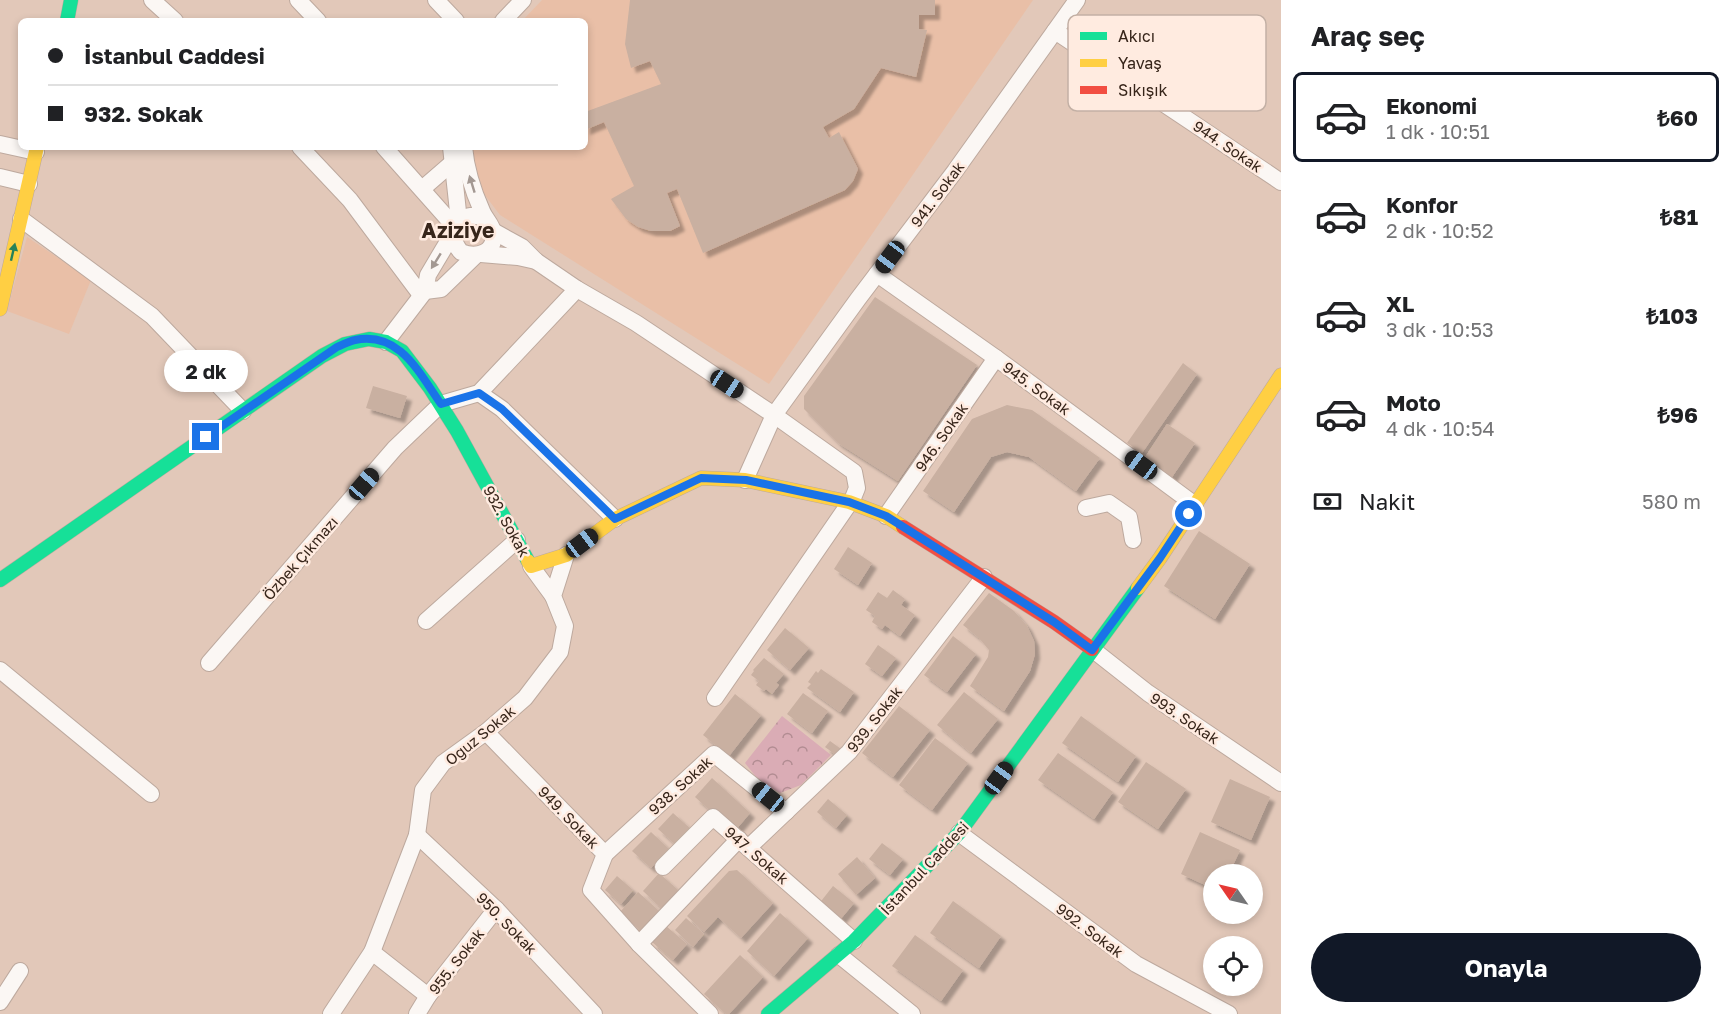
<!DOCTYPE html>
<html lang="tr">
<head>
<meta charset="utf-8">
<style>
  body { margin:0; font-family:"Golos Text",sans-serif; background:#f2f2f2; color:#202124; height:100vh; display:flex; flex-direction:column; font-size:22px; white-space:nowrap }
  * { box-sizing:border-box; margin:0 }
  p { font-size:20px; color:#757577 }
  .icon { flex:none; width:33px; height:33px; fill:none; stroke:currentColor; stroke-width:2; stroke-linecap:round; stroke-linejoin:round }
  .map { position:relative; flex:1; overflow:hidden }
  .details { display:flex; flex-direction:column; background:#fff; width:450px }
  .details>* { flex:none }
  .banner { position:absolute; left:18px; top:18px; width:570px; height:132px; border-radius:9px; box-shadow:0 3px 9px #0003; display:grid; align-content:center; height:132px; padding:0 30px; background:#fff }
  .needle { width:39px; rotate:304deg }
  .buttons { position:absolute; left:1203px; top:864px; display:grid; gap:12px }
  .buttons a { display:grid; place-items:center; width:60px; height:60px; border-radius:50%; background:#fff; box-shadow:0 3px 9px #0003; font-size:30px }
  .end { position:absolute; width:27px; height:27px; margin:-14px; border:8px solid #1a73e8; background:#fff; box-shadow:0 0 0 3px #fff }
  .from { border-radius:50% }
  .bubble { position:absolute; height:42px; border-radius:21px; background:#fff; box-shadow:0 3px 9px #0003; font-size:20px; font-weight:700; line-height:42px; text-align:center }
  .car { position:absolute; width:18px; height:36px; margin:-18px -9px; border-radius:8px; box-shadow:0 0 4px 2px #0007; background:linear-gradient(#222 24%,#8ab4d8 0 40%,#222 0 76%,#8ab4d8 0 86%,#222 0) }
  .banner b { display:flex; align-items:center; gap:21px; height:57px; font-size:22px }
  .banner b+b { border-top:2px solid #e0e0e0 }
  .banner i { width:15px; height:15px; background:#202124 }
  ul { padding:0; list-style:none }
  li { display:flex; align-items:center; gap:18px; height:90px; margin:0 12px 9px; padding:0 18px; border:3px solid transparent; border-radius:9px }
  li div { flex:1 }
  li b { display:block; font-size:22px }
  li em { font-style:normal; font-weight:700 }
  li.selected { border-color:#111827 }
  li>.icon { width:54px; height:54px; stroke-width:1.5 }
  h2 { padding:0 30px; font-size:27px; line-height:72px }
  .pay { display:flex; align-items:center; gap:15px; height:66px; padding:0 30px; font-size:22px }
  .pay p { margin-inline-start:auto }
  .action { display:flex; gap:12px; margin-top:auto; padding:12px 30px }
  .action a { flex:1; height:69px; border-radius:36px; background:#111827; color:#fff; font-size:24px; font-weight:700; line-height:69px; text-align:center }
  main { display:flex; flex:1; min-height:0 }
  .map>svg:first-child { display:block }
  .built { fill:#e9bfa7 }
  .park { fill:url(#park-crowns) }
  .building { fill:#c9b0a1; filter:url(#shadow) }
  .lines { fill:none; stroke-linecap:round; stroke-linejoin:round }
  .street-casing { stroke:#bda99e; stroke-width:18 }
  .fast-casing { stroke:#bda99e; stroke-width:15 }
  .slow-casing { stroke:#bda99e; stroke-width:15 }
  .jam-casing { stroke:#bda99e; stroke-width:15 }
  .street { stroke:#fbf7f4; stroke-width:16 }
  .fast { stroke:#16e098; stroke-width:14 }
  .slow { stroke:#ffcf43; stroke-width:14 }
  .jam { stroke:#f24e42; stroke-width:14 }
  .oneway { fill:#a39892 }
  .oneway2 { fill:#268259 }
  .route { stroke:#1a73e8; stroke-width:8 }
  .labels { text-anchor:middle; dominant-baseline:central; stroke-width:5; stroke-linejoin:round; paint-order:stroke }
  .street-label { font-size:15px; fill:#37251a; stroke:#ffebe0 }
  .district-label { font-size:21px; font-weight:bold; fill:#37251a; stroke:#ffebe0 }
  .key { fill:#ffebe0; stroke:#c3b0a5; stroke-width:1.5 }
  .key-label { font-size:16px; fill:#37251a }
</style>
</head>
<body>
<main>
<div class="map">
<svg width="1281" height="1014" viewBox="0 0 1281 1014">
  <defs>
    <pattern id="park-crowns" width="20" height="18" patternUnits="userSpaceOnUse" patternTransform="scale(1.5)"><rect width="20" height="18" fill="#daacb5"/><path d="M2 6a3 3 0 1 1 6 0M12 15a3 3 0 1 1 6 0" fill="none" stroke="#b28c92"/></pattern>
    <filter id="shadow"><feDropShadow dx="5" dy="5" stdDeviation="1.5" flood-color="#0004"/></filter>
  </defs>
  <rect width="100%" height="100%" fill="#e2c8b9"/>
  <g class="built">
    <polygon points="542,0 1033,0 769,384 500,215 478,186 472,147 585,147 585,21 522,21"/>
    <polygon points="27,237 91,280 69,334 7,311"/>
  </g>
  <polygon class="park" points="782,716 831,755 801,785 780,793 760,782 745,763"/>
  <g class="building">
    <polygon points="630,0 935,0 935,15 919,15 919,29 927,30 916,77 881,68 854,109 823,127 829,138 839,132 858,169 853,181 845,190 703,253 677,189 667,193 680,226 670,231 651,231 638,227 626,219 611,199 634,186 604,122 585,130 585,112 661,84 650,61 631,68 625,44"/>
    <polygon points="875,297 977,365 898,481 838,443 804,409 804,396"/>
    <polygon points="1183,363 1197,374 1142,453 1127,443"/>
    <polygon points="373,386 407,396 400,418 366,408"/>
    <polygon points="1007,405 1032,410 1100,458 1076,491 1029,457 1007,452 991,457 954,512 923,491 972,419"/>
    <polygon points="1167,424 1195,443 1170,480 1142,462"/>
    <polygon points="1199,531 1250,564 1215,619 1164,586"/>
    <polygon points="848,547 872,563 858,585 834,569"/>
    <polygon points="893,590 905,599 901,605 915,615 900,636 885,625 882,629 872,622 875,616 866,610 878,592 887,598"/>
    <polygon points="989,593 1014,611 1027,626 1034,641 1035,654 1030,671 1004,711 970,686 988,657 989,650 979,638 963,625"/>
    <polygon points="785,628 809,648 790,670 767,650"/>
    <polygon points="953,636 976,654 947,692 924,675"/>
    <polygon points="878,645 896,658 882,676 865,664"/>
    <polygon points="764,658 784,674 776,683 779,685 772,694 766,689 764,691 756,685 759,681 751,675 754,671 753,670"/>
    <polygon points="821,669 854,692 840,712 807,688 811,684 808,682 816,671 818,673"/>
    <polygon points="964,692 998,719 971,753 937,725"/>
    <polygon points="803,693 828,711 812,733 787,714"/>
    <polygon points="735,694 761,715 729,756 703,735"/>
    <polygon points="899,706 930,730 893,777 862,753"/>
    <polygon points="1081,716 1136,756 1118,782 1062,743"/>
    <polygon points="935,738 968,763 932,810 899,785"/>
    <polygon points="830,741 841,749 836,755 825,747"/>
    <polygon points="1058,753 1113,792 1094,819 1038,780"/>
    <polygon points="1146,762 1186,789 1158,829 1118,802"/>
    <polygon points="712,778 750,813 734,832 695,797"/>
    <polygon points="1230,779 1270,797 1251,840 1211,822"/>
    <polygon points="828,799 847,815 836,828 817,812"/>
    <polygon points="673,813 693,831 678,847 658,829"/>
    <polygon points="651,832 669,849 651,868 632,851"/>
    <polygon points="1200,832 1240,850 1229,874 1214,874 1214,889 1181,874"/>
    <polygon points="882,843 903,859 890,875 869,859"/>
    <polygon points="857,857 875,878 856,895 838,874"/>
    <polygon points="737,870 773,903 741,938 718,917 704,932 687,916 729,871"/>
    <polygon points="659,873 678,890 661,908 643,891"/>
    <polygon points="617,876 633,890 621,904 605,890"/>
    <polygon points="833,886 854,903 839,921 818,905"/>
    <polygon points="638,892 659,911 641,931 620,912"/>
    <polygon points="953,901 1001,936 979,968 930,933"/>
    <polygon points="780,913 808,938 774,976 747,951"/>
    <polygon points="686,918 704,934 693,947 675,930"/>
    <polygon points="666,926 687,944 673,960 652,942"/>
    <polygon points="915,935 963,970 941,1001 892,966"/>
    <polygon points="740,955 763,977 729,1014 726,1014 704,994"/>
  </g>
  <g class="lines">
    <defs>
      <g id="street">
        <polyline points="152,0 175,21"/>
        <polyline points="298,0 318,21"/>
        <polyline points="436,0 456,21"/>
        <polyline points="503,21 523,0"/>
        <polyline points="1055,31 1281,182"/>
        <polyline points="0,144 36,152"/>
        <polyline points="300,147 350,200 421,295"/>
        <polyline points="384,147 455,227"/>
        <polyline points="451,147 459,221"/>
        <path d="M464 147C466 169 473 191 482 211 485 219 492 224 493 232 497 252 477 259 461 252 443 232 461 207 485 219"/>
        <polyline points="0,177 29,184"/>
        <polyline points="422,189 452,163"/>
        <polyline points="21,219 152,316 243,411"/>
        <polyline points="493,231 522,247 536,261 577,289 636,323 774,415 854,472 857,488 853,498 715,698"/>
        <polyline points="481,254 518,257 536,261"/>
        <polyline points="877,274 996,358 1195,505"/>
        <polyline points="425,291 441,289 475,256"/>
        <polyline points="386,342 425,291 428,275 453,233"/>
        <polyline points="479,393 502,409 615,519"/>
        <polyline points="745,480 774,415 858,299 955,171 1077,0"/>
        <polyline points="1086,508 1109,503 1129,517 1133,540"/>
        <polyline points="886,516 996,358"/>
        <polyline points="531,566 553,596"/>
        <polyline points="426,621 517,540"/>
        <polyline points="1092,649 1148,693 1281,783"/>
        <polyline points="209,663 395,448 441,404 479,393 577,289"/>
        <polyline points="0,670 151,794"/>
        <polyline points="486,732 605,854 591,890 639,944 710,1014"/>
        <polyline points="959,833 1136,964 1229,1014"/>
        <polyline points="417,835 496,909 594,1014"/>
        <polyline points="749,847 849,752 984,577"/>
        <polyline points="605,854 714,754 786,812"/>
        <polyline points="663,867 713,817 854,941"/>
        <polyline points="639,944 739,839"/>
        <polyline points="372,952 428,996"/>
        <polyline points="839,955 912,1014"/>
        <polyline points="0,1002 20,971"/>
        <polyline points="331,1014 372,952 417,835 423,790 443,763 486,732 525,698 560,652 565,626 553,596 566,555"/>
        <polyline points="417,1014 428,996 496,909"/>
      </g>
      <g id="fast">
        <polyline points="67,21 71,0"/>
        <polyline points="0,580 322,356 345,344 369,339 386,342 402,351 430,388 457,431 528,561"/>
        <polyline points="768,1014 854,941 959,833 1138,588"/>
      </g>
      <g id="slow">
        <polyline points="0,309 37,147"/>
        <polyline points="528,561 531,566 566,555 615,519 701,478 745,480 849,502 886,516 903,527"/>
        <polyline points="1138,588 1160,558 1281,375"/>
      </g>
      <polyline id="jam" points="903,527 1054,622 1092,649"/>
    </defs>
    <use href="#street" class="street-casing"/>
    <use href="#fast" class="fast-casing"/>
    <use href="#slow" class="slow-casing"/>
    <use href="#jam" class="jam-casing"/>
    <use href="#street" class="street"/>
    <use href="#fast" class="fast"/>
    <use href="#slow" class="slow"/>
    <use href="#jam" class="jam"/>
  </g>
  <defs><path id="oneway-solid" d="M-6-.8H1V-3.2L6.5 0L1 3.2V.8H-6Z" transform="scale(1.5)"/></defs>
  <g class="oneway">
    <use href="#oneway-solid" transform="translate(472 184) rotate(-107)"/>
    <use href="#oneway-solid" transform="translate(436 261) rotate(122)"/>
  </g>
  <use class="oneway2" href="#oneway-solid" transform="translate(13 252) rotate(-77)"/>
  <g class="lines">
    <path class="route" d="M206 437 337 347C343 345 349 341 355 340 400 331 419 373 441 404L479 393 502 409 615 519 701 478 746 480 849 502 886 516 1054 622 1092 650 1160 558 1189 514"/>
  </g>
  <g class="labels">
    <g class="street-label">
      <text transform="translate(1228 146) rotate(34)">944. Sokak</text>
      <text transform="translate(937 194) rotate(-53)">941. Sokak</text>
      <text transform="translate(1037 388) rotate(36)">945. Sokak</text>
      <text transform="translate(941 437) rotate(-55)">946. Sokak</text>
      <text transform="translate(507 521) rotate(61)">932. Sokak</text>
      <text transform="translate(300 558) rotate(-49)">Özbek Çıkmazı</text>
      <text transform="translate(1185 718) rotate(34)">993. Sokak</text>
      <text transform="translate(874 719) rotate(-52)">939. Sokak</text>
      <text transform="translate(480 735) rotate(-39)">Oğuz Sokak</text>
      <text transform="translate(680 785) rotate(-42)">938. Sokak</text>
      <text transform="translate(569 817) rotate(46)">949. Sokak</text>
      <text transform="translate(757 855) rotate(41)">947. Sokak</text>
      <text transform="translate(924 868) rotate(-47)">İstanbul Caddesi</text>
      <text transform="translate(507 923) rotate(46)">950. Sokak</text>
      <text transform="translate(1090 930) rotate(37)">992. Sokak</text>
      <text transform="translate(456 961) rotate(-52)">955. Sokak</text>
    </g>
    <g class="district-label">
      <text x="458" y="230">Aziziye</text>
    </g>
  </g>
  <rect x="1068" y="15" width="198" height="96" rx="9" class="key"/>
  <rect x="1080" y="32" width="27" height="8" fill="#16e098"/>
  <rect x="1080" y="59" width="27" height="8" fill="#ffcf43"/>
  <rect x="1080" y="86" width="27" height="8" fill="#f24e42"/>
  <g class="key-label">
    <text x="1118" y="42">Akıcı</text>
    <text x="1118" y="69">Yavaş</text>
    <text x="1118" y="96">Sıkışık</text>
  </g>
</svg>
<div class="buttons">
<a><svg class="needle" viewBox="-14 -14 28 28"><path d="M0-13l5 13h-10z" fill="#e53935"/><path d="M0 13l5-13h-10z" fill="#757577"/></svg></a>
<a><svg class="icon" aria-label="locate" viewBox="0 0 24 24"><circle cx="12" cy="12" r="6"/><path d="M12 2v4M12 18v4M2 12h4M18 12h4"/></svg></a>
</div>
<i class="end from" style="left:1189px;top:514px"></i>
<i class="end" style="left:206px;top:437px"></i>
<div class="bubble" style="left:164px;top:350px;width:84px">2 dk</div>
<i class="car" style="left:890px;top:257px;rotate:217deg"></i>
<i class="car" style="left:727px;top:384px;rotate:123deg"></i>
<i class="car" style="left:1141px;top:465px;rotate:306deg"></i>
<i class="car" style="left:364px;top:484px;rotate:41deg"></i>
<i class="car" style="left:582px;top:543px;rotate:53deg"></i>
<i class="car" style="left:999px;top:778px;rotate:36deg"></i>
<i class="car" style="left:768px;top:797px;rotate:309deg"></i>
<div class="banner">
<b><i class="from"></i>İstanbul Caddesi</b>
<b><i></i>932. Sokak</b>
</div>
</div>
<section class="details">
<h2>Araç seç</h2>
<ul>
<li class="selected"><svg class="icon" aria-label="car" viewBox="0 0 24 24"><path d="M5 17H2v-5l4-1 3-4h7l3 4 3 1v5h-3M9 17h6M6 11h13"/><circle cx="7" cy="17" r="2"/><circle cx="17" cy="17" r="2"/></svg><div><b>Ekonomi</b><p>1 dk · 10:51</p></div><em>₺60</em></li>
<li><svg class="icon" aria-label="car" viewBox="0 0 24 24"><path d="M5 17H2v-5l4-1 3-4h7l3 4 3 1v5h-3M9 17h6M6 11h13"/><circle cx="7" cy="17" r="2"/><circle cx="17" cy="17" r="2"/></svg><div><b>Konfor</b><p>2 dk · 10:52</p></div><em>₺81</em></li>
<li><svg class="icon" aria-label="car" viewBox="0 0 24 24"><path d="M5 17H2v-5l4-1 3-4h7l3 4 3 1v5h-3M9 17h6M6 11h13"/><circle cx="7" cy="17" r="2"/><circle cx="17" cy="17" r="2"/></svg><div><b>XL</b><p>3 dk · 10:53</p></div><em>₺103</em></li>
<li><svg class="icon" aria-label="car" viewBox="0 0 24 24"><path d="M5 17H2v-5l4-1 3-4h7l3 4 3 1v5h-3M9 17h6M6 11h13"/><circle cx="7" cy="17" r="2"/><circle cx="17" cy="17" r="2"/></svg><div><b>Moto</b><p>4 dk · 10:54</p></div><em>₺96</em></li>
</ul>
<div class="pay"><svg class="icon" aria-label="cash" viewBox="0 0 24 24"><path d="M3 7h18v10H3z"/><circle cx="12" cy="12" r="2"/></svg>Nakit<p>580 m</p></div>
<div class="action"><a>Onayla</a></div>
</section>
</main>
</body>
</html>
